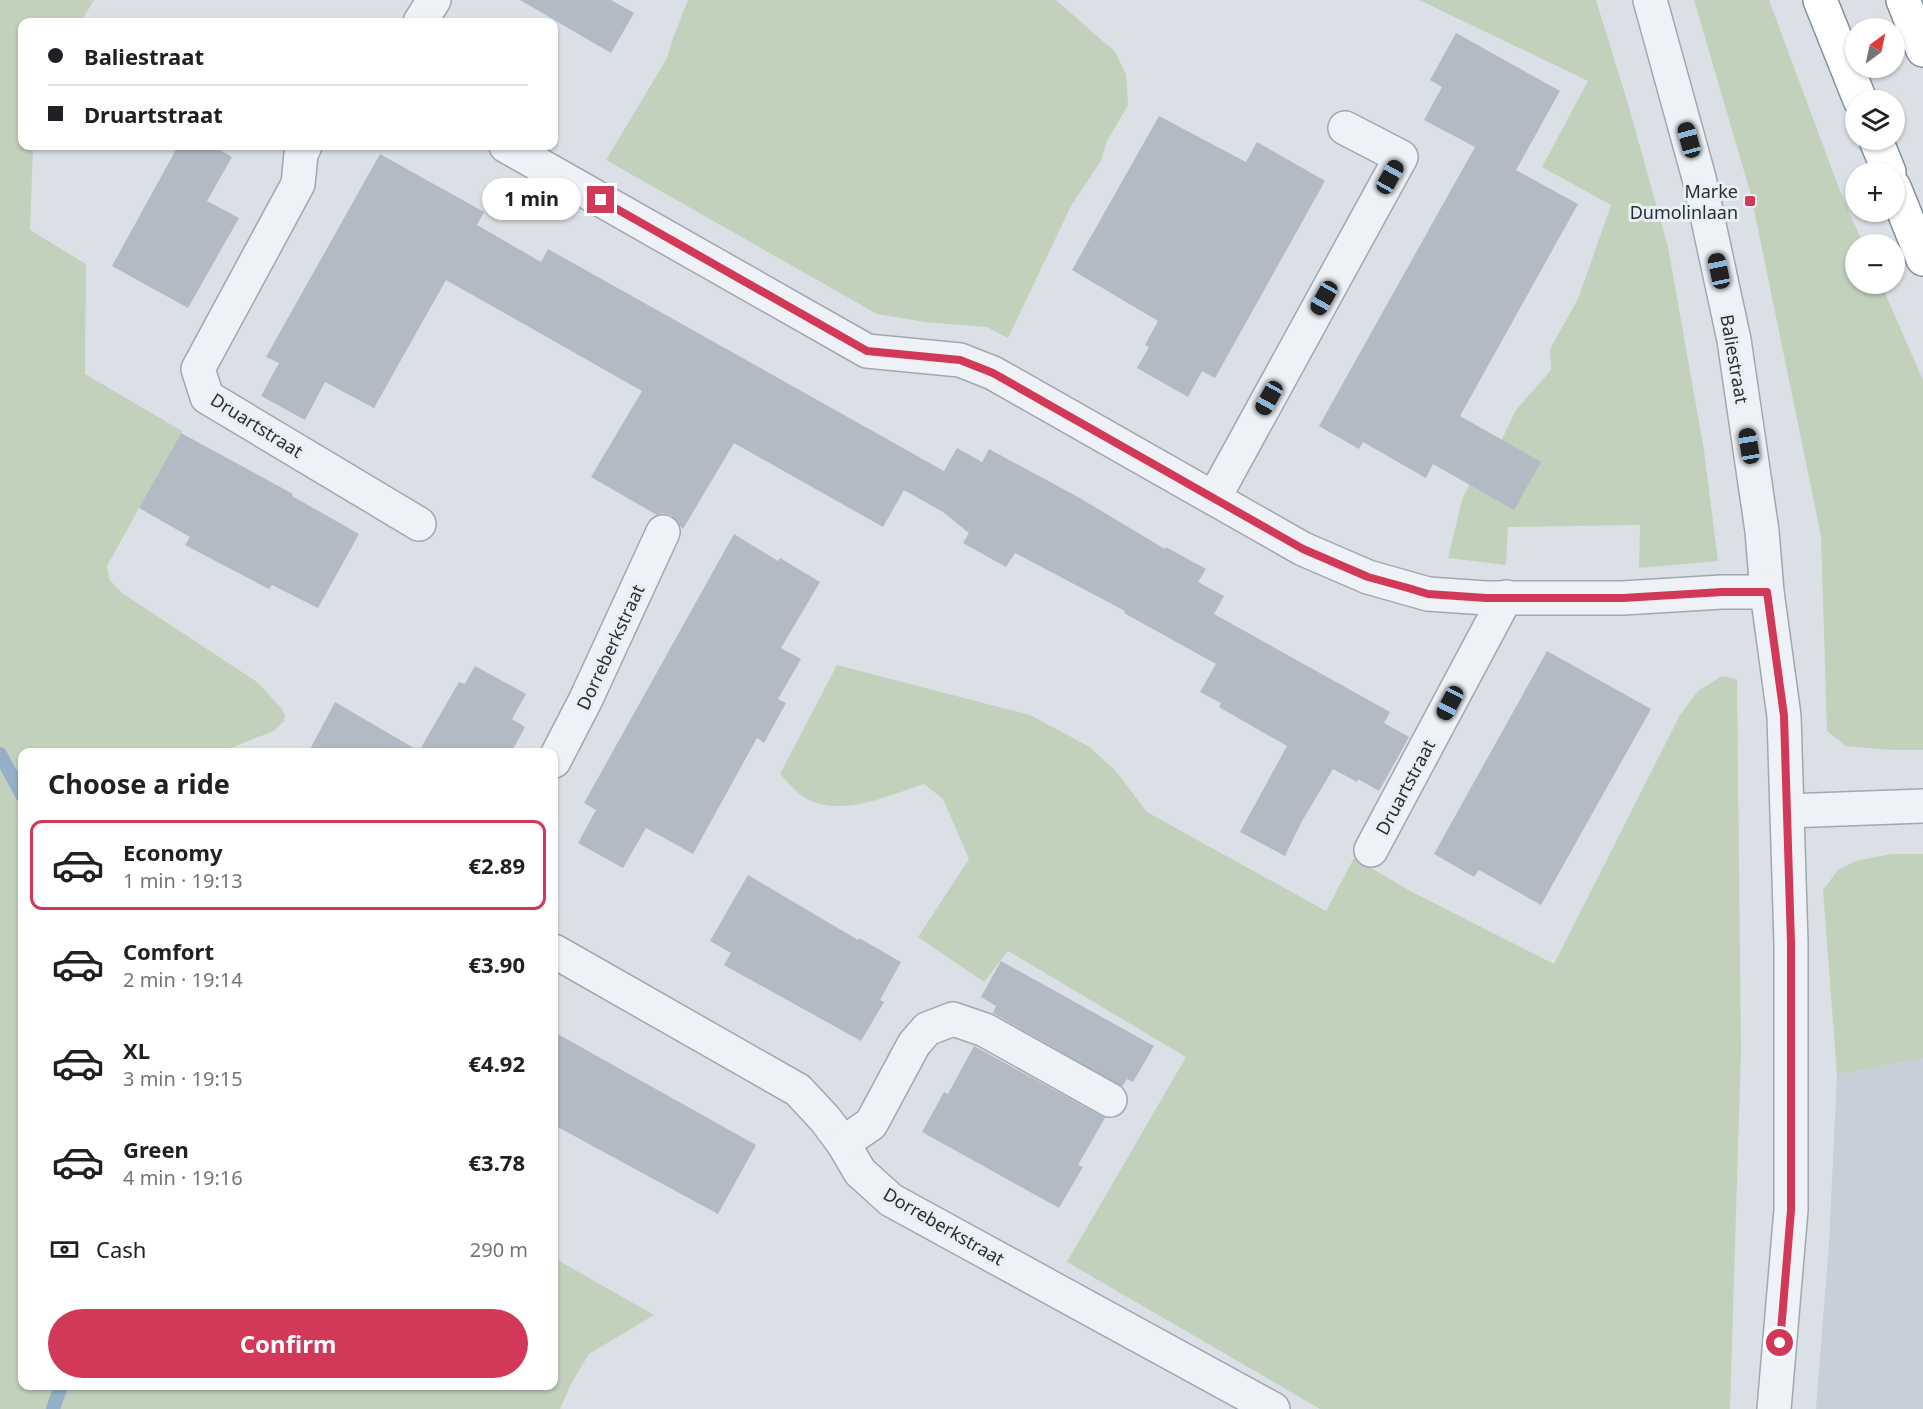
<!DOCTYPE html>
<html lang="en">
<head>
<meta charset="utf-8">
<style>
  body { margin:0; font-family:"Noto Sans",sans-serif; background:#f2f2f2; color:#202124; height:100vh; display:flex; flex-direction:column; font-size:22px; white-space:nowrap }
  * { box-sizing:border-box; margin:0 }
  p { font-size:20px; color:#757577 }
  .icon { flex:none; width:33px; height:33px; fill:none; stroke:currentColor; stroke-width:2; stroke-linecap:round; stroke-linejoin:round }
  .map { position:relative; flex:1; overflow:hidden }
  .sheet { position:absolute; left:18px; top:748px; width:540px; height:642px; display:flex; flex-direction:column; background:#fff; border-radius:12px; box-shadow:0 2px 4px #0004 }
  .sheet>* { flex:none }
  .banner { position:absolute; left:18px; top:18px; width:540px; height:132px; border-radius:12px; box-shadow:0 2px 4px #0004; display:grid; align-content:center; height:132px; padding:0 30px; background:#fff }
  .needle { width:39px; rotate:33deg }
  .controls { position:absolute; left:1845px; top:18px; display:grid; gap:12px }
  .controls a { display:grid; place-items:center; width:60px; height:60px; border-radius:50%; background:#fff; box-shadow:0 2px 4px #0004; font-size:30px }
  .end { position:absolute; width:27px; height:27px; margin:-14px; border:8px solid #d23958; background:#fff; box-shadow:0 0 0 3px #fff }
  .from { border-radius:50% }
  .bubble { position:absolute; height:42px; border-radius:21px; background:#fff; box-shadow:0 2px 4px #0004; font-size:20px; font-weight:700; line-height:42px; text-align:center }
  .car { position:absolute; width:18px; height:36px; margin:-18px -9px; border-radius:8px; box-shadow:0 0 4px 2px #0007; background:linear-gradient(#222 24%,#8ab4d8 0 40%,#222 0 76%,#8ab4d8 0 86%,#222 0) }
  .banner b { display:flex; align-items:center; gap:21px; height:57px; font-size:22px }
  .banner b+b { border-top:2px solid #e0e0e0 }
  .banner i { width:15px; height:15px; background:#202124 }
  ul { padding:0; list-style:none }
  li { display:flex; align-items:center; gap:18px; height:90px; margin:0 12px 9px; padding:0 18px; border:3px solid transparent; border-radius:12px }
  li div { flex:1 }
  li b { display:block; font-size:22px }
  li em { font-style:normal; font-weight:700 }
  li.current { border-color:#d23958 }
  li>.icon { width:54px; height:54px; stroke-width:1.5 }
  h2 { padding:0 30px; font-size:27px; line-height:72px }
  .pay { display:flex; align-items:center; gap:15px; height:66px; padding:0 30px; font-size:22px }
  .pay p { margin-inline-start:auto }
  .primary-button { display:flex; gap:12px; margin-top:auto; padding:12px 30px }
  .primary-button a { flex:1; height:69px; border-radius:36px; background:#d23958; color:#fff; font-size:24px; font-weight:700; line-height:69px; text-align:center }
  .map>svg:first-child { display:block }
  .built { fill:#c9cfd8 }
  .green { fill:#c2d1bc }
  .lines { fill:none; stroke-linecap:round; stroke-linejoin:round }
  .stream { stroke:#94b0c9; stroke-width:14 }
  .building { fill:#b2bac3 }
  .minor-casing { stroke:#a1a7b0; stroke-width:36 }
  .highway-casing { stroke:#828e9d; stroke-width:36 }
  .minor { stroke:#eef1f5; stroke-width:33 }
  .highway { stroke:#fff; stroke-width:33 }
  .route { stroke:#d23958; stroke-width:8 }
  .poi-dot { fill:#d23958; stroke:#eaeff4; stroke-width:2 }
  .labels { text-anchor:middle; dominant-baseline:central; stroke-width:6; stroke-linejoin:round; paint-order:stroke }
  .poi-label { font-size:18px; fill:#252f3d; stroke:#eaeff4; text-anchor:end }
  .street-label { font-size:18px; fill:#252f3d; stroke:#eaeff4 }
</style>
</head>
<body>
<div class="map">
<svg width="1923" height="1409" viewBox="0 0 1923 1409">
  <rect width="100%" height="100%" fill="#dbe0e6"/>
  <polygon class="built" points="1923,1058 1923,1409 1816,1409 1829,1243 1837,1075"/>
  <g class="green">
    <polygon points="0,0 94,0 81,22 22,22 22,146 33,146 30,230 86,264 85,374 182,431 107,566 109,579 122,593 257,682 281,708 285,715 284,721 274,731 218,753 22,753 22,1386 554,1386 554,1258 654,1315 589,1354 571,1384 560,1409 0,1409"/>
    <polygon points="688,0 1056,0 1115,52 1126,74 1128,105 1107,141 1101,161 1071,206 1008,338 987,327 925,322 877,314 606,160 667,58 673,38"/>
    <polygon points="1419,0 1596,0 1628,104 1668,247 1704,450 1718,561 1639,568 1640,525 1508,527 1506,565 1448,558 1462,500 1470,483 1489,466 1516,410 1551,370 1550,349 1578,299 1611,205 1542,167 1588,81"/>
    <polygon points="1694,0 1769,0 1840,191 1863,244 1856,244 1856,284 1881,284 1923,380 1923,750 1891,750 1846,746 1827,731 1821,536 1751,195"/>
    <path d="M837 665 1030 715 1088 746 1115 770 1147 812 1326 911 1354 858 1412 892 1554 964 1680 715 1698 691 1722 676 1737 679 1741 1051 1730 1409H1320L1067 1262 1186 1057 1008 951 984 982 918 937 969 859 943 799 924 784C887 796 835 821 799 794 792 788 786 780 780 774Z"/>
    <polygon points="1891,854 1923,854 1923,1058 1837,1075 1823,890 1838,870 1856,861"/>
  </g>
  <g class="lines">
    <g class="stream">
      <polyline points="0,754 22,795"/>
      <polyline points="53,1409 61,1386"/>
    </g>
  </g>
  <g class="building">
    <polygon points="520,0 611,0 634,13 611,53"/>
    <polygon points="1456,33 1560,91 1516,170 1578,204 1460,416 1541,462 1514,510 1433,464 1426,478 1363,442 1359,449 1319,426 1475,147 1424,120 1442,87 1430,80"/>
    <polygon points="1159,116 1246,162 1257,142 1325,181 1215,378 1202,371 1188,397 1137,368 1149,347 1145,345 1158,321 1072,270"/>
    <polygon points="178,146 213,146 232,157 207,201 239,218 188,308 112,266"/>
    <polygon points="380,154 484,212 477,225 541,262 548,249 944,471 957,448 982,462 989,449 1078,497 1165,549 1166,547 1206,569 1198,582 1224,596 1214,614 1390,712 1384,723 1409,737 1379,791 1358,779 1357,782 1333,769 1301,823 1285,856 1240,832 1287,746 1219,707 1221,703 1200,692 1216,664 1124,613 1125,611 1015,553 1006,567 963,543 969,533 943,512 904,490 883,527 734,443 683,529 671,515 662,513 657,515 591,477 642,391 446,280 374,408 325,382 305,420 261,396 279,363 266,357"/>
    <polygon points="181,433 293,494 292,496 359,534 318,608 272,585 269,589 185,545 190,537 139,508"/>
    <polygon points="734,534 778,561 780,558 820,582 781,648 801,659 778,699 786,703 764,743 757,738 693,854 646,828 623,868 578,843 596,810 584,803"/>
    <polygon points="1547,651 1651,709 1541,905 1479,870 1474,877 1434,854"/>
    <polygon points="475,666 526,694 512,719 525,727 511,753 308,753 335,702 419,751 459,682 465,684"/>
    <polygon points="748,875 858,940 859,938 901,962 880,1000 884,1002 861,1041 724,965 731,953 710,941"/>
    <polygon points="1001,961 1154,1046 1133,1082 1127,1079 1122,1087 993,1013 996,1006 981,997"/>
    <polygon points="554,1032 756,1145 718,1214 554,1125"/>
    <polygon points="974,1046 1105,1118 1078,1165 1083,1167 1059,1208 922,1132 944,1092 948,1094"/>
  </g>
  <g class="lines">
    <defs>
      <g id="minor">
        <polyline points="1650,0 1699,178 1734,340 1762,531 1767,592 1784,716 1791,943 1791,1210 1774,1409"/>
        <polyline points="420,22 434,0"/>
        <polyline points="305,146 301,154 298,184 198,369 207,397 419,524"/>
        <polyline points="506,146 867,351 960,360 993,373 1303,549 1368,577 1428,594 1486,598 1623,598 1722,592 1767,592"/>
        <polyline points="1214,498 1401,157 1345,128"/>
        <polyline points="554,761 586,699 663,532"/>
        <polyline points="1787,811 1923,806"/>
        <polyline points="1371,850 1506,597"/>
        <polyline points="554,951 798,1090 825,1119 843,1143 860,1172 891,1200 1273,1409"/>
        <polyline points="843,1143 871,1124 914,1044 927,1029 953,1019 985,1030 1110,1100"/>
      </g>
      <g id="highway">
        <polyline points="1820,0 1860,100"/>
        <polyline points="1903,0 1923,50"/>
        <polyline points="1876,140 1889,172"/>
        <polyline points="1894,187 1923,259"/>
      </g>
    </defs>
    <use href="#minor" class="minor-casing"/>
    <use href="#highway" class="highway-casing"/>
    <use href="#minor" class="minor"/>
    <use href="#highway" class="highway"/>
  </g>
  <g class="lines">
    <polyline class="route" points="601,200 867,351 960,360 993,373 1303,549 1368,577 1408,588 1428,594 1486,598 1623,598 1722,592 1767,592 1784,716 1791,943 1791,1210 1780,1343"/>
  </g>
  <rect class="poi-dot" x="1744" y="195" width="12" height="12" rx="3"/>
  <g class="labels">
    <g class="poi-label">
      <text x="1738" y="191">Marke<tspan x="1738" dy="21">Dumolinlaan</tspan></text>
    </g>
    <g class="street-label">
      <text transform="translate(1735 359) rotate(80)">Baliestraat</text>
      <text transform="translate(257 425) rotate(32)">Druartstraat</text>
      <text transform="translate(610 647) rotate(-65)">Dorreberkstraat</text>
      <text transform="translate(1405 787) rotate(-62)">Druartstraat</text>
      <text transform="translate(944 1226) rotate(30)">Dorreberkstraat</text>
    </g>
  </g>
</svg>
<div class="controls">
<a><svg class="needle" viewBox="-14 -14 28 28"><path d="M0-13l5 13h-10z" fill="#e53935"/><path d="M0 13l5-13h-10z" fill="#757577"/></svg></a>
<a><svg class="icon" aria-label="layers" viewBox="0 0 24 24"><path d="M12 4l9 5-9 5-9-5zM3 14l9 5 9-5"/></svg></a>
<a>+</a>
<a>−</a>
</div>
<i class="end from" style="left:1780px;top:1343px"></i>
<i class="end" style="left:601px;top:200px"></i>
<div class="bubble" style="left:482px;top:178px;width:99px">1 min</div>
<i class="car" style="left:1689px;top:140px;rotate:345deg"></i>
<i class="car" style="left:1390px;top:177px;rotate:29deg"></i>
<i class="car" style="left:1719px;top:271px;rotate:348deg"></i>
<i class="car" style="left:1324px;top:298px;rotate:209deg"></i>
<i class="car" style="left:1269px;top:398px;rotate:209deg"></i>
<i class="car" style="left:1749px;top:446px;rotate:351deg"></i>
<i class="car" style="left:1450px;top:703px;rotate:208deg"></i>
<div class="banner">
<b><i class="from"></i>Baliestraat</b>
<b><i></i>Druartstraat</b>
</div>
<section class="sheet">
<h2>Choose a ride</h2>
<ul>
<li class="current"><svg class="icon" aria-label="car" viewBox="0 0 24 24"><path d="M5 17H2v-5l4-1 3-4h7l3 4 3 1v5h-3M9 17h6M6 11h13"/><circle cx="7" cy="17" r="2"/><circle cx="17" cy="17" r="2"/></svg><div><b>Economy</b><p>1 min · 19:13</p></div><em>€2.89</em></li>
<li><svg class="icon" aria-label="car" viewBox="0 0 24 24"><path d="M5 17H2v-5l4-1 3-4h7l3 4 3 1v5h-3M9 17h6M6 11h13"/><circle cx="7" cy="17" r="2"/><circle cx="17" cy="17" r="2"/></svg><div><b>Comfort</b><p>2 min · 19:14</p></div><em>€3.90</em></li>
<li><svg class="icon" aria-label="car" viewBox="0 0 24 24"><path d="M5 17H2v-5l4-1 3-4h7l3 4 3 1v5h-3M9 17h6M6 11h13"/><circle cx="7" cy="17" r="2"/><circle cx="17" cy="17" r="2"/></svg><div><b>XL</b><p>3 min · 19:15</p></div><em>€4.92</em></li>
<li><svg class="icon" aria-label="car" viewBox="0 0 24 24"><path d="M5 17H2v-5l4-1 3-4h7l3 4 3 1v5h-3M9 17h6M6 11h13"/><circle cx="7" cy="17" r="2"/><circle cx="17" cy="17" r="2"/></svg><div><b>Green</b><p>4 min · 19:16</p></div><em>€3.78</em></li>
</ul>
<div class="pay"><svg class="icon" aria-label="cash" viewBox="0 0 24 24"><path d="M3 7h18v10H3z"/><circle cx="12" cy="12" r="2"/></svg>Cash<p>290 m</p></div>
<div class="primary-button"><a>Confirm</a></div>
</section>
</div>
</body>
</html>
